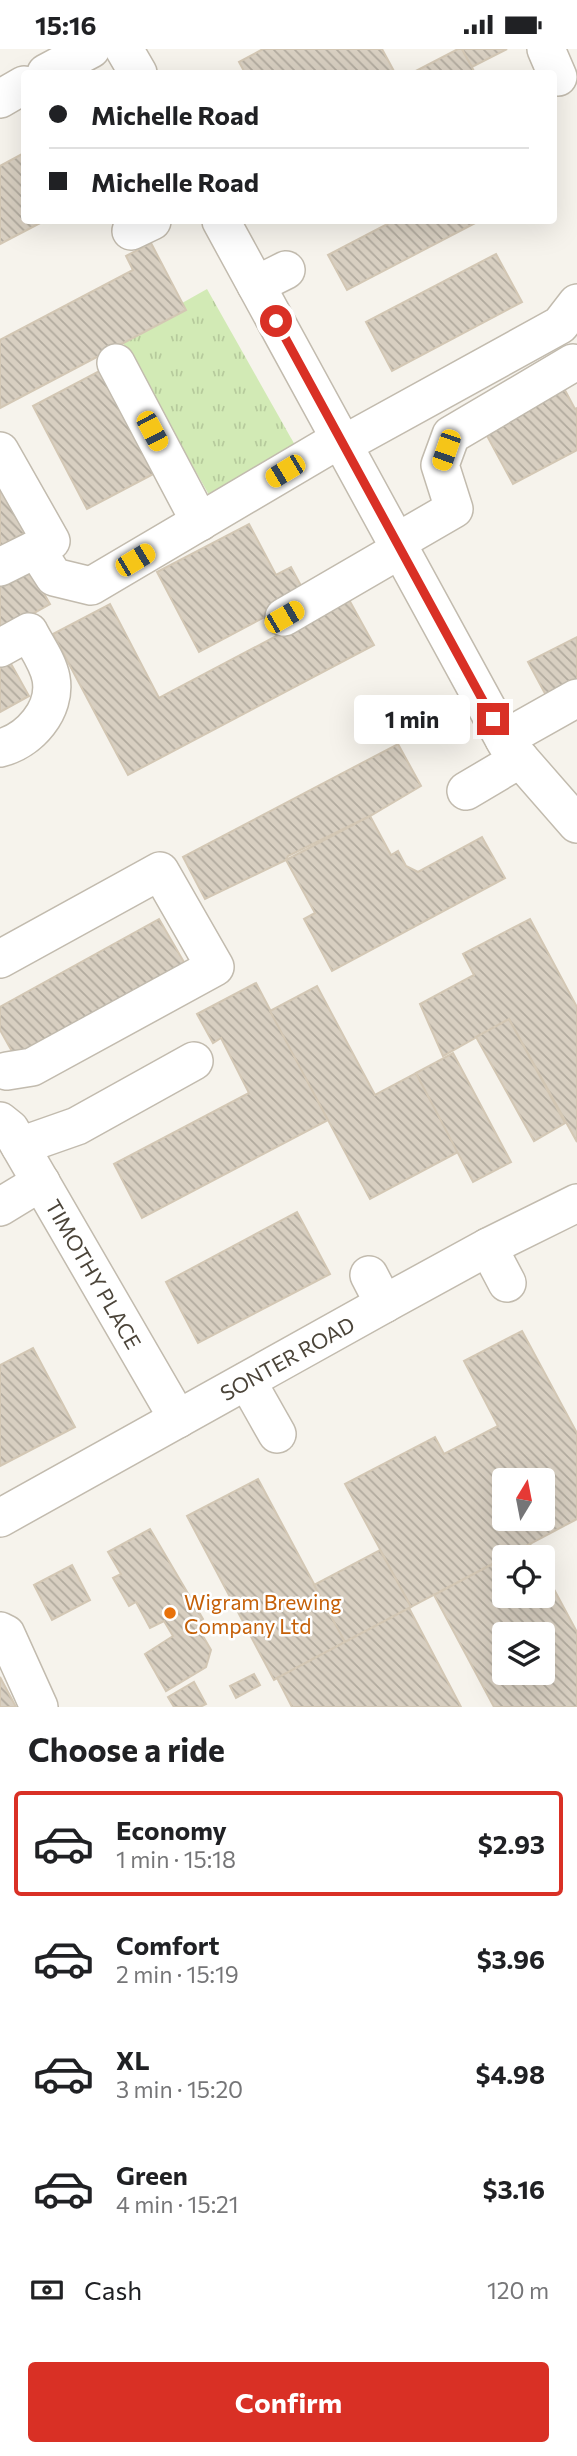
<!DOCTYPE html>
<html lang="en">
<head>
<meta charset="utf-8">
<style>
  body { margin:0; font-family:Commissioner,sans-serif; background:#f2f2f2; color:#202124; height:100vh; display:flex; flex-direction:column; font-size:26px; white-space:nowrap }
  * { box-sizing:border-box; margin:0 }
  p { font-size:23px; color:#757577 }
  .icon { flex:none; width:38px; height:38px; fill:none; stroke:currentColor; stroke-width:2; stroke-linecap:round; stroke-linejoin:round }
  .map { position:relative; height:1658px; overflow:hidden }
  .details { display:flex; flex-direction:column; background:#fff; flex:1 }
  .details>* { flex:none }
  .hud { position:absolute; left:21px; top:21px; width:536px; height:154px; border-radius:7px; box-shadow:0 7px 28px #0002; display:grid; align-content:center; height:154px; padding:0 28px; background:#fff }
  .needle { width:46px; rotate:10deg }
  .controls { position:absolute; left:492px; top:1419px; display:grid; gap:14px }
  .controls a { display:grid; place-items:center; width:63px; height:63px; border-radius:7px; background:#fff; box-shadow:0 7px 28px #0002; font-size:35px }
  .end { position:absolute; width:32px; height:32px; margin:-16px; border:9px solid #d93025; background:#fff; box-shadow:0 0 0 4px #fff }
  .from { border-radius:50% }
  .bubble { position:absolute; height:49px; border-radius:7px; background:#fff; box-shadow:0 7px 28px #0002; font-size:23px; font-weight:700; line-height:49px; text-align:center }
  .car { position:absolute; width:21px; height:42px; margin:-21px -10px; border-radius:9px; box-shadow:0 0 5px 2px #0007; background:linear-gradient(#f5c518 24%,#345 0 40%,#f5c518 0 76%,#345 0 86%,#f5c518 0) }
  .hud b { display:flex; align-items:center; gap:24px; height:66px; font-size:26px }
  .hud b+b { border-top:2px solid #e0e0e0 }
  .hud i { width:18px; height:18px; background:#202124 }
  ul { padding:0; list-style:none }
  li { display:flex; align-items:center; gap:21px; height:105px; margin:0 14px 10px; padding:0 14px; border:4px solid transparent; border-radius:7px }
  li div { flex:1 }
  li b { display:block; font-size:26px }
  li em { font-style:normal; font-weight:700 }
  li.active { border-color:#d93025 }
  li>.icon { width:63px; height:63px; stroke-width:1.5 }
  h2 { padding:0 28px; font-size:32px; line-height:84px }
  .pay { display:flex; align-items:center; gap:18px; height:77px; padding:0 28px; font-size:26px }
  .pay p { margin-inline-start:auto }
  .primary-button { display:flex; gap:14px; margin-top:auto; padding:14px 28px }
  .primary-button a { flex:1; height:80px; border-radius:7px; background:#d93025; color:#fff; font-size:28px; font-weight:700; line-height:80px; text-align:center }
  .status { display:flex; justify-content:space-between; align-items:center; height:49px; padding:0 35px; background:#fff; direction:ltr }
  .status svg { height:19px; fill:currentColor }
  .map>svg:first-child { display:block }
  .grass { fill:url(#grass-tufts) }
  .building { fill:url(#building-back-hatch); stroke:#d3c7b4; stroke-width:2; fill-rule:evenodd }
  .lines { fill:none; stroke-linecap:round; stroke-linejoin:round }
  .minor-casing { stroke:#c2bbae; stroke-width:40 }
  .minor { stroke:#fff; stroke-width:37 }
  .route { stroke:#d93025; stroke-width:9 }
  .food-dot { fill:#e8710a; stroke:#fff; stroke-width:2.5 }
  .labels { text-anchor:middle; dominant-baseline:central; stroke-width:5; stroke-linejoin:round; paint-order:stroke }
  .street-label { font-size:21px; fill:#4b4439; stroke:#fff }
  .food-label { font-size:21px; fill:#c56008; stroke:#fff; text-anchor:start }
</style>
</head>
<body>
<div class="status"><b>15:16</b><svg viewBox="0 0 49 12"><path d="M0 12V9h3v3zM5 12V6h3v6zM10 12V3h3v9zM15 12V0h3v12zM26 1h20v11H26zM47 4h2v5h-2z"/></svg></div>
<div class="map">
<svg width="577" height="1658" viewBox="0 0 577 1658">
  <defs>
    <pattern id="grass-tufts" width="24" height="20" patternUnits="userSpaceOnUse" patternTransform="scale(1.75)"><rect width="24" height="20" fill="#d2eab5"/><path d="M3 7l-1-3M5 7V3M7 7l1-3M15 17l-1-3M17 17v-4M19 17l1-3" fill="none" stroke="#b6ca9c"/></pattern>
    <pattern id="building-back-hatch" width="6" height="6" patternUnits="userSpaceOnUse" patternTransform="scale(1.75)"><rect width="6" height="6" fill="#d8cfc1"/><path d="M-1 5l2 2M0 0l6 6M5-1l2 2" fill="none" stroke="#b1aa9e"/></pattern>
  </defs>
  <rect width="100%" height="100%" fill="#f6f3ec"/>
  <polygon class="grass" points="207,240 300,405 213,453 120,289"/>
  <g class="building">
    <polygon points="263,0 382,0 395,24 245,24 239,13"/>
    <polygon points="458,0 462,0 475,24 412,24"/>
    <polygon points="462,0 507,0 472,18"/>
    <polygon points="24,104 24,172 44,172 0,195 0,117"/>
    <polygon points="393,172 479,172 347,241 328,206"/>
    <polygon points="151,194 186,261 0,359 0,291 133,221 126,207"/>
    <polygon points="496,205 522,253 392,322 366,273"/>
    <polygon points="105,319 159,422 87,460 33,357"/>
    <polygon points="559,330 575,360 577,359 577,401 513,435 479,372"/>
    <polygon points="0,419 32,480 0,497"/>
    <polygon points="249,475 276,526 291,518 306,546 199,603 157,523"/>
    <polygon points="30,520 50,555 0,583 0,536"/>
    <polygon points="342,538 374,596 128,726 53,585 110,555 159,649 282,584"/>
    <polygon points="577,588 577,637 549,652 528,613"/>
    <polygon points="5,604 29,647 0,663 0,607"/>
    <polygon points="398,695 421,737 370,767 288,807 286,811 205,850 183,808"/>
    <polygon points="370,767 391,806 398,802 406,817 418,823 482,788 505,829 332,922 304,870 315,864 286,811"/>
    <polygon points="159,870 188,920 19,1015 0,981 0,958"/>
    <polygon points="530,870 577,958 577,1093 509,970 443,1007 420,955 474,926 463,905"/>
    <polygon points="256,934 328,1071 142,1169 114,1115 249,1044 221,989 213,994 197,965"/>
    <polygon points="317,937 375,1046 416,1024 458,1103 370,1150 270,962"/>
    <polygon points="509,970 565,1074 534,1092 476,988"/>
    <polygon points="453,1004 511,1113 473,1133 416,1024"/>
    <polygon points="297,1163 330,1225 198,1294 166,1233"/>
    <path d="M522 1282 577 1384V1470L411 1558 345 1435 435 1388 444 1405 498 1377 464 1312ZM504 1432H542V1470H504Z"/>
    <polygon points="33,1299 75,1378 0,1417 0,1316"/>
    <polygon points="258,1430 345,1593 274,1631 187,1467"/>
    <polygon points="150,1480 203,1570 196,1575 211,1601 206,1618 166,1642 145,1605 173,1587 164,1572 150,1579 136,1553 129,1557 113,1529 121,1525 108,1503"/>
    <polygon points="530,1495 537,1508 505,1508"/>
    <polygon points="380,1501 411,1558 345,1593 314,1536"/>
    <path d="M504 1509V1547H542V1518L577 1583V1658H494L434 1546ZM504 1586H542V1624H504Z"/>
    <polygon points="72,1516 90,1551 52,1571 34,1536"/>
    <polygon points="409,1559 461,1658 292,1658 277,1629"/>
    <polygon points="254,1625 260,1636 236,1649 230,1637"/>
    <polygon points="0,1628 16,1658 0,1658"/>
    <polygon points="194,1633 206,1655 200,1658 174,1658 168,1648"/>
  </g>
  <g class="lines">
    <defs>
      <g id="minor">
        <polyline points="124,0 138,24"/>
        <polyline points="546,0 558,28"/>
        <polyline points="46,24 91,0"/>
        <polyline points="0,50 24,36"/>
        <polyline points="221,172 506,694 577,775"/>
        <polyline points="131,182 152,172"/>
        <polyline points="256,236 286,221"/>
        <polyline points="116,314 200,473"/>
        <polyline points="344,395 560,276 577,254"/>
        <polyline points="0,402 51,492 36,500"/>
        <polyline points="397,493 454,460 440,416 451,386 573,314"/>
        <polyline points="0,518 36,500 54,528 91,537 340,390"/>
        <polyline points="284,568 401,500"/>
        <path d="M0 599 29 583C36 597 48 613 51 629 57 661 29 692 0 699"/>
        <polyline points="504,690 577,649"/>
        <polyline points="466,742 520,710"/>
        <polyline points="0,910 160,822 215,918 32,1018 7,1022"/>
        <polyline points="0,1072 10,1080 178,1370"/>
        <polyline points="20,1097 77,1077 194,1012"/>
        <polyline points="0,1158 41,1133"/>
        <polyline points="488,1198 507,1234"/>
        <polyline points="369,1226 384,1255"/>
        <polyline points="247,1332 277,1385"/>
        <polyline points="0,1469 393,1250 488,1198 577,1154"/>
        <polyline points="0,1582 6,1585 39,1658"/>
      </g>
    </defs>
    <use href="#minor" class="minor-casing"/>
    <use href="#minor" class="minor"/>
  </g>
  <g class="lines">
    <polyline class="route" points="276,272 493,670"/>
  </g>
  <circle class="food-dot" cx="170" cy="1564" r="7"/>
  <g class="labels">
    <g class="street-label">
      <text transform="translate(94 1225) rotate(60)">TIMOTHY PLACE</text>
      <text transform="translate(287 1309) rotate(-29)">SONTER ROAD</text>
    </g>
    <g class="food-label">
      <text x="184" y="1552">Wigram Brewing<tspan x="184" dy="24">Company Ltd</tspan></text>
    </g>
  </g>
</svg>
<div class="controls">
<a><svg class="needle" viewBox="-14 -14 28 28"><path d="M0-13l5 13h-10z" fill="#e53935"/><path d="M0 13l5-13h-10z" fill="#757577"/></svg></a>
<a><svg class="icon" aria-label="locate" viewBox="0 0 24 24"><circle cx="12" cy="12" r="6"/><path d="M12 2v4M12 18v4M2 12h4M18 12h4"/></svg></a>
<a><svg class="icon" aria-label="layers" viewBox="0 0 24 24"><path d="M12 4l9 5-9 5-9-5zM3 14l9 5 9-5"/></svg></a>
</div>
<i class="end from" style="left:276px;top:272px"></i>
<i class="end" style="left:493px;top:670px"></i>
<div class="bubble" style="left:354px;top:646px;width:116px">1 min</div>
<i class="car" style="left:152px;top:382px;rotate:152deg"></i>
<i class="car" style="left:446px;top:401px;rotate:199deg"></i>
<i class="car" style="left:285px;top:422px;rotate:239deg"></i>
<i class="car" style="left:135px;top:511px;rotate:59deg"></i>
<i class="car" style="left:284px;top:568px;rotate:60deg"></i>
<div class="hud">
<b><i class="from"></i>Michelle Road</b>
<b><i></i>Michelle Road</b>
</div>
</div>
<section class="details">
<h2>Choose a ride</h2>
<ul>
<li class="active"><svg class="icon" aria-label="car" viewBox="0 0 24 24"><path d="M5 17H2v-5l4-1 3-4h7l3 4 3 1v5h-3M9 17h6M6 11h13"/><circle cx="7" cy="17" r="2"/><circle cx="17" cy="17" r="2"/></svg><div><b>Economy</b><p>1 min · 15:18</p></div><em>$2.93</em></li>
<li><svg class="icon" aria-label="car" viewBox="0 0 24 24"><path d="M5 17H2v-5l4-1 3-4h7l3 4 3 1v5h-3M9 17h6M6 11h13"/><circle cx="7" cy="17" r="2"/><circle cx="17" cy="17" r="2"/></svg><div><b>Comfort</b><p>2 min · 15:19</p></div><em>$3.96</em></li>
<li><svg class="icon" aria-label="car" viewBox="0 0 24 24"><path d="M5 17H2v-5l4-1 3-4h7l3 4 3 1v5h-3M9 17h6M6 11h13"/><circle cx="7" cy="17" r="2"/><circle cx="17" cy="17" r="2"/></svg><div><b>XL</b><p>3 min · 15:20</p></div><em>$4.98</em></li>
<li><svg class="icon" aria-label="car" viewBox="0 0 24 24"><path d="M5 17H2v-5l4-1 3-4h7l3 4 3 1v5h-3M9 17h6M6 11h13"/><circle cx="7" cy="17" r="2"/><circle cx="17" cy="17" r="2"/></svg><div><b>Green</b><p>4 min · 15:21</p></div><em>$3.16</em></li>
</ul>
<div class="pay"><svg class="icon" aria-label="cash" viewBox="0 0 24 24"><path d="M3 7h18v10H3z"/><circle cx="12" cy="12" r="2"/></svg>Cash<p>120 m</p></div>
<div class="primary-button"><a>Confirm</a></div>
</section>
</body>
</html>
